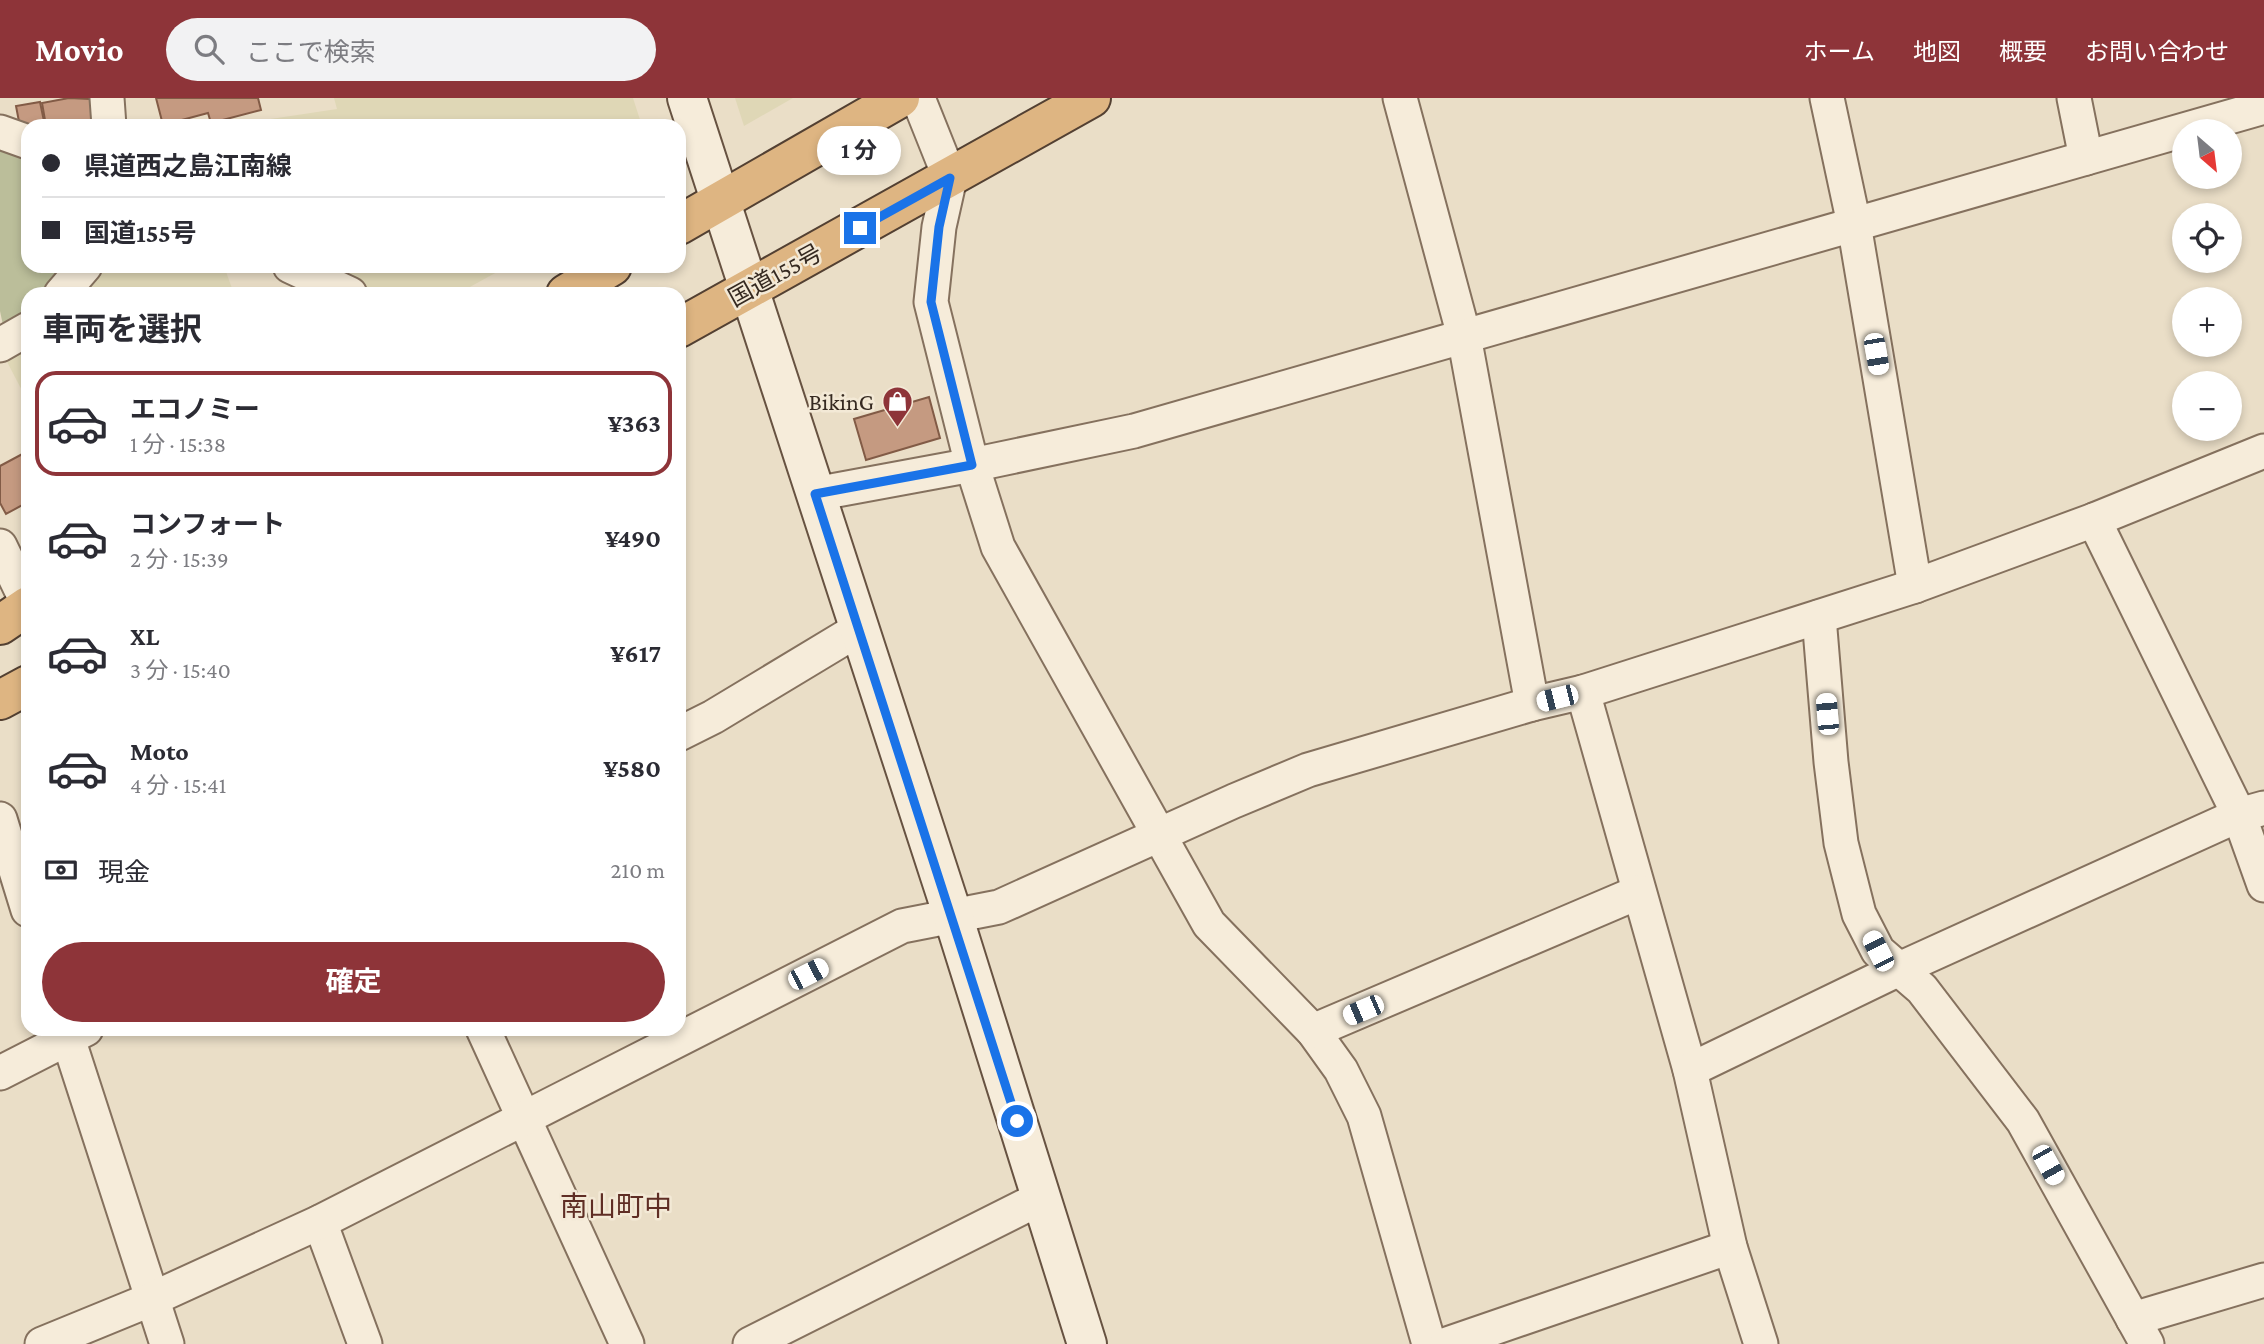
<!DOCTYPE html>
<html lang="ja">
<head>
<meta charset="utf-8">
<style>
  body { margin:0; font-family:"Crimson Pro","Noto Sans JP",serif; background:#f2f2f3; color:#2b2b33; height:100vh; display:flex; flex-direction:column; font-size:26px; white-space:nowrap }
  * { box-sizing:border-box; margin:0 }
  p { font-size:23px; color:#7c7c81 }
  .icon { flex:none; width:38px; height:38px; fill:none; stroke:currentColor; stroke-width:2; stroke-linecap:round; stroke-linejoin:round }
  .map { position:relative; flex:1; overflow:hidden }
  .details { position:absolute; left:21px; top:189px; width:665px; height:749px; display:flex; flex-direction:column; background:#fff; border-radius:21px; box-shadow:0 4px 10px #0003 }
  .details>* { flex:none }
  .hud { position:absolute; left:21px; top:21px; width:665px; height:154px; border-radius:21px; box-shadow:0 4px 10px #0003; display:grid; align-content:center; height:154px; padding:0 21px; background:#fff }
  .needle { width:46px; rotate:152deg }
  .fabs { position:absolute; left:2172px; top:21px; display:grid; gap:14px }
  .fabs a { display:grid; place-items:center; width:70px; height:70px; border-radius:50%; background:#fff; box-shadow:0 4px 10px #0003; font-size:35px }
  .end { position:absolute; width:32px; height:32px; margin:-16px; border:9px solid #1a73e8; background:#fff; box-shadow:0 0 0 4px #fff }
  .from { border-radius:50% }
  .bubble { position:absolute; height:49px; border-radius:24px; background:#fff; box-shadow:0 4px 10px #0003; font-size:23px; font-weight:700; line-height:49px; text-align:center }
  .car { position:absolute; width:21px; height:42px; margin:-21px -10px; border-radius:9px; box-shadow:0 0 5px 2px #0007; background:linear-gradient(#fff 24%,#345 0 40%,#fff 0 76%,#345 0 86%,#fff 0) }
  .hud b { display:flex; align-items:center; gap:24px; height:66px; font-size:26px }
  .hud b+b { border-top:2px solid #e1e1e2 }
  .hud i { width:18px; height:18px; background:#2b2b33 }
  ul { padding:0; list-style:none }
  li { display:flex; align-items:center; gap:21px; height:105px; margin:0 14px 10px; padding:0 7px; border:4px solid transparent; border-radius:21px }
  li div { flex:1 }
  li b { display:block; font-size:26px }
  li em { font-style:normal; font-weight:700 }
  li.on { border-color:#8e3439 }
  li>.icon { width:63px; height:63px; stroke-width:1.5 }
  h2 { padding:0 21px; font-size:32px; line-height:84px }
  .pay { display:flex; align-items:center; gap:18px; height:77px; padding:0 21px; font-size:26px }
  .pay p { margin-inline-start:auto }
  .primary-button { display:flex; gap:14px; margin-top:auto; padding:14px 21px }
  .primary-button a { flex:1; height:80px; border-radius:42px; background:#8e3439; color:#fff; font-size:28px; font-weight:700; line-height:80px; text-align:center }
  header { display:flex; align-items:center; gap:42px; box-sizing:border-box; height:98px; padding:0 35px; background:#8e3439; color:#fff }
  header strong { font-size:33px }
  nav { display:flex; gap:38px; margin-inline-start:auto; font-size:24px }
  .search { width:490px; height:63px; background:#f2f2f3; display:flex; align-items:center; gap:18px; box-sizing:border-box; padding:0 24px; border-radius:38px; color:#7c7c81; font-size:26px }
  .map>svg:first-child { display:block }
  .farmland { fill:#dfd7b6 }
  .cemetery { fill:#bbbe9a }
  .building { fill:#c59a81; stroke:#825b46; stroke-width:2 }
  .lines { fill:none; stroke-linecap:round; stroke-linejoin:round }
  .minor-casing { stroke:#85715e; stroke-width:37 }
  .secondary-casing { stroke:#675241; stroke-width:42 }
  .trunk-casing { stroke:#534032; stroke-width:42 }
  .minor { stroke:#f6ecda; stroke-width:33 }
  .secondary { stroke:#f6ecda; stroke-width:38 }
  .trunk { stroke:#deb582; stroke-width:38 }
  .route { stroke:#1a73e8; stroke-width:9 }
  .labels { text-anchor:middle; dominant-baseline:central; stroke-width:5; stroke-linejoin:round; paint-order:stroke }
  .street-label { font-size:24px; fill:#362a21; stroke:#f3e9d6 }
  .poi-label { font-size:24px; fill:#362a21; stroke:#f3e9d6; text-anchor:end }
  .quarter-label { font-size:28px; fill:#5f2d24; stroke:#f3e9d6 }
</style>
</head>
<body>
<header>
<strong>Movio</strong>
<div class="search"><svg class="icon" aria-label="search" viewBox="0 0 24 24"><circle cx="10" cy="10" r="6"/><path d="M15 15l6 6"/></svg>ここで検索</div>
<nav><a>ホーム</a><a>地図</a><a>概要</a><a>お問い合わせ</a></nav>
</header>
<div class="map">
<svg width="2264" height="1246" viewBox="0 0 2264 1246">
  <rect width="100%" height="100%" fill="#eadec7"/>
  <g class="farmland">
    <polygon points="334,0 633,0 642,28 225,28 337,11"/>
    <polygon points="735,0 793,0 744,28"/>
    <polygon points="100,168 224,168 234,196 79,196"/>
    <polygon points="306,168 508,168 457,196 371,196"/>
    <polygon points="28,245 28,304 4,258"/>
  </g>
  <polygon class="cemetery" points="0,47 28,58 28,168 69,168 44,196 28,196 28,214 22,221 4,232 0,213"/>
  <g class="building">
    <polygon points="69,0 90,1 95,28 67,28 66,26 46,28 42,5"/>
    <polygon points="156,0 258,0 261,12 211,25 208,15 163,27"/>
    <polygon points="40,4 45,28 28,28 21,34 16,8"/>
    <polygon points="929,299 940,340 866,362 854,321"/>
    <polygon points="28,353 28,404 6,416 0,405 0,368"/>
  </g>
  <g class="lines">
    <defs>
      <g id="minor">
        <polyline points="107,0 109,28"/>
        <polyline points="918,0 950,80 939,129 931,204 972,367 998,449 1209,826 1313,933 1341,972 1364,1018 1429,1246"/>
        <polyline points="1400,0 1464,238 1532,606"/>
        <polyline points="1827,0 1854,126 1915,488"/>
        <polyline points="2074,0 2086,60"/>
        <polyline points="0,34 28,44"/>
        <polyline points="290,168 350,196"/>
        <polyline points="61,196 85,168"/>
        <polyline points="0,247 28,231"/>
        <polyline points="815,396 972,367 1134,333 2264,9"/>
        <polyline points="2094,422 2239,717 2264,787"/>
        <polyline points="0,448 28,506"/>
        <polyline points="1819,519 1831,664 1841,745 1859,816 1878,853 1922,891 2023,1023 2147,1246"/>
        <polyline points="1583,594 1690,972 1730,1149 1761,1246"/>
        <polyline points="679,636 713,619 859,531"/>
        <polyline points="0,721 28,812"/>
        <polyline points="65,931 167,1246"/>
        <polyline points="483,931 627,1246"/>
        <polyline points="1313,933 1639,794"/>
        <polyline points="1690,972 1897,872 2239,717 2264,710"/>
        <polyline points="0,975 86,931"/>
        <polyline points="320,1124 365,1246"/>
        <polyline points="2133,1221 2264,1182"/>
        <polyline points="42,1246 152,1201 320,1124 902,828 999,809 1234,703 1308,672 1532,606 1583,594 1915,488 2094,422 2264,353"/>
        <polyline points="750,1246 1041,1100"/>
        <polyline points="1447,1246 1730,1149"/>
      </g>
      <polyline id="secondary" points="687,0 953,818 1087,1246"/>
      <g id="trunk">
        <polyline points="679,127 900,0"/>
        <polyline points="566,196 612,168"/>
        <polyline points="679,230 1091,0"/>
        <polyline points="0,527 28,508"/>
        <polyline points="0,602 28,587"/>
      </g>
    </defs>
    <use href="#minor" class="minor-casing"/>
    <use href="#secondary" class="secondary-casing"/>
    <use href="#trunk" class="trunk-casing"/>
    <use href="#minor" class="minor"/>
    <use href="#secondary" class="secondary"/>
    <use href="#trunk" class="trunk"/>
  </g>
  <g class="lines">
    <polyline class="route" points="860,130 950,80 939,129 931,204 972,367 815,396 1017,1023"/>
  </g>
  <defs>
    <symbol id="shop-pin" viewBox="-11 -11 22 30"><path d="M0 17L-7.5 6A9.5 9.5 0 1 1 7.5 6Z" fill="#8e3439" stroke="#f3e9d6"/><path d="M-5-2.5h2.3a2.7 3.5 0 0 1 5.4 0H5L5.5 6h-11ZM-1.5-2.5h3a1.5 2.3 0 0 0-3 0Z" fill="#fff"/></symbol>
  </defs>
  <g fill-rule="evenodd">
    <use href="#shop-pin" x="880" y="286" width="35" height="47"/>
  </g>
  <g class="labels">
    <g class="street-label">
      <text transform="translate(775 177) rotate(-29)">国道155号</text>
    </g>
    <g class="poi-label">
      <text x="874" y="303">BikinG</text>
    </g>
    <g class="quarter-label">
      <text x="616" y="1108">南山町中</text>
    </g>
  </g>
</svg>
<div class="fabs">
<a><svg class="needle" viewBox="-14 -14 28 28"><path d="M0-13l5 13h-10z" fill="#e53935"/><path d="M0 13l5-13h-10z" fill="#7c7c81"/></svg></a>
<a><svg class="icon" aria-label="locate" viewBox="0 0 24 24"><circle cx="12" cy="12" r="6"/><path d="M12 2v4M12 18v4M2 12h4M18 12h4"/></svg></a>
<a>+</a>
<a>−</a>
</div>
<i class="end from" style="left:1017px;top:1023px"></i>
<i class="end" style="left:860px;top:130px"></i>
<div class="bubble" style="left:817px;top:28px;width:84px">1 分</div>
<i class="car" style="left:1876px;top:256px;rotate:170deg"></i>
<i class="car" style="left:1557px;top:600px;rotate:256deg"></i>
<i class="car" style="left:1827px;top:616px;rotate:355deg"></i>
<i class="car" style="left:1878px;top:853px;rotate:333deg"></i>
<i class="car" style="left:808px;top:876px;rotate:63deg"></i>
<i class="car" style="left:1363px;top:912px;rotate:247deg"></i>
<i class="car" style="left:2048px;top:1067px;rotate:151deg"></i>
<div class="hud">
<b><i class="from"></i>県道西之島江南線</b>
<b><i></i>国道155号</b>
</div>
<section class="details">
<h2>車両を選択</h2>
<ul>
<li class="on"><svg class="icon" aria-label="car" viewBox="0 0 24 24"><path d="M5 17H2v-5l4-1 3-4h7l3 4 3 1v5h-3M9 17h6M6 11h13"/><circle cx="7" cy="17" r="2"/><circle cx="17" cy="17" r="2"/></svg><div><b>エコノミー</b><p>1 分 · 15:38</p></div><em>¥363</em></li>
<li><svg class="icon" aria-label="car" viewBox="0 0 24 24"><path d="M5 17H2v-5l4-1 3-4h7l3 4 3 1v5h-3M9 17h6M6 11h13"/><circle cx="7" cy="17" r="2"/><circle cx="17" cy="17" r="2"/></svg><div><b>コンフォート</b><p>2 分 · 15:39</p></div><em>¥490</em></li>
<li><svg class="icon" aria-label="car" viewBox="0 0 24 24"><path d="M5 17H2v-5l4-1 3-4h7l3 4 3 1v5h-3M9 17h6M6 11h13"/><circle cx="7" cy="17" r="2"/><circle cx="17" cy="17" r="2"/></svg><div><b>XL</b><p>3 分 · 15:40</p></div><em>¥617</em></li>
<li><svg class="icon" aria-label="car" viewBox="0 0 24 24"><path d="M5 17H2v-5l4-1 3-4h7l3 4 3 1v5h-3M9 17h6M6 11h13"/><circle cx="7" cy="17" r="2"/><circle cx="17" cy="17" r="2"/></svg><div><b>Moto</b><p>4 分 · 15:41</p></div><em>¥580</em></li>
</ul>
<div class="pay"><svg class="icon" aria-label="cash" viewBox="0 0 24 24"><path d="M3 7h18v10H3z"/><circle cx="12" cy="12" r="2"/></svg>現金<p>210 m</p></div>
<div class="primary-button"><a>確定</a></div>
</section>
</div>
</body>
</html>
